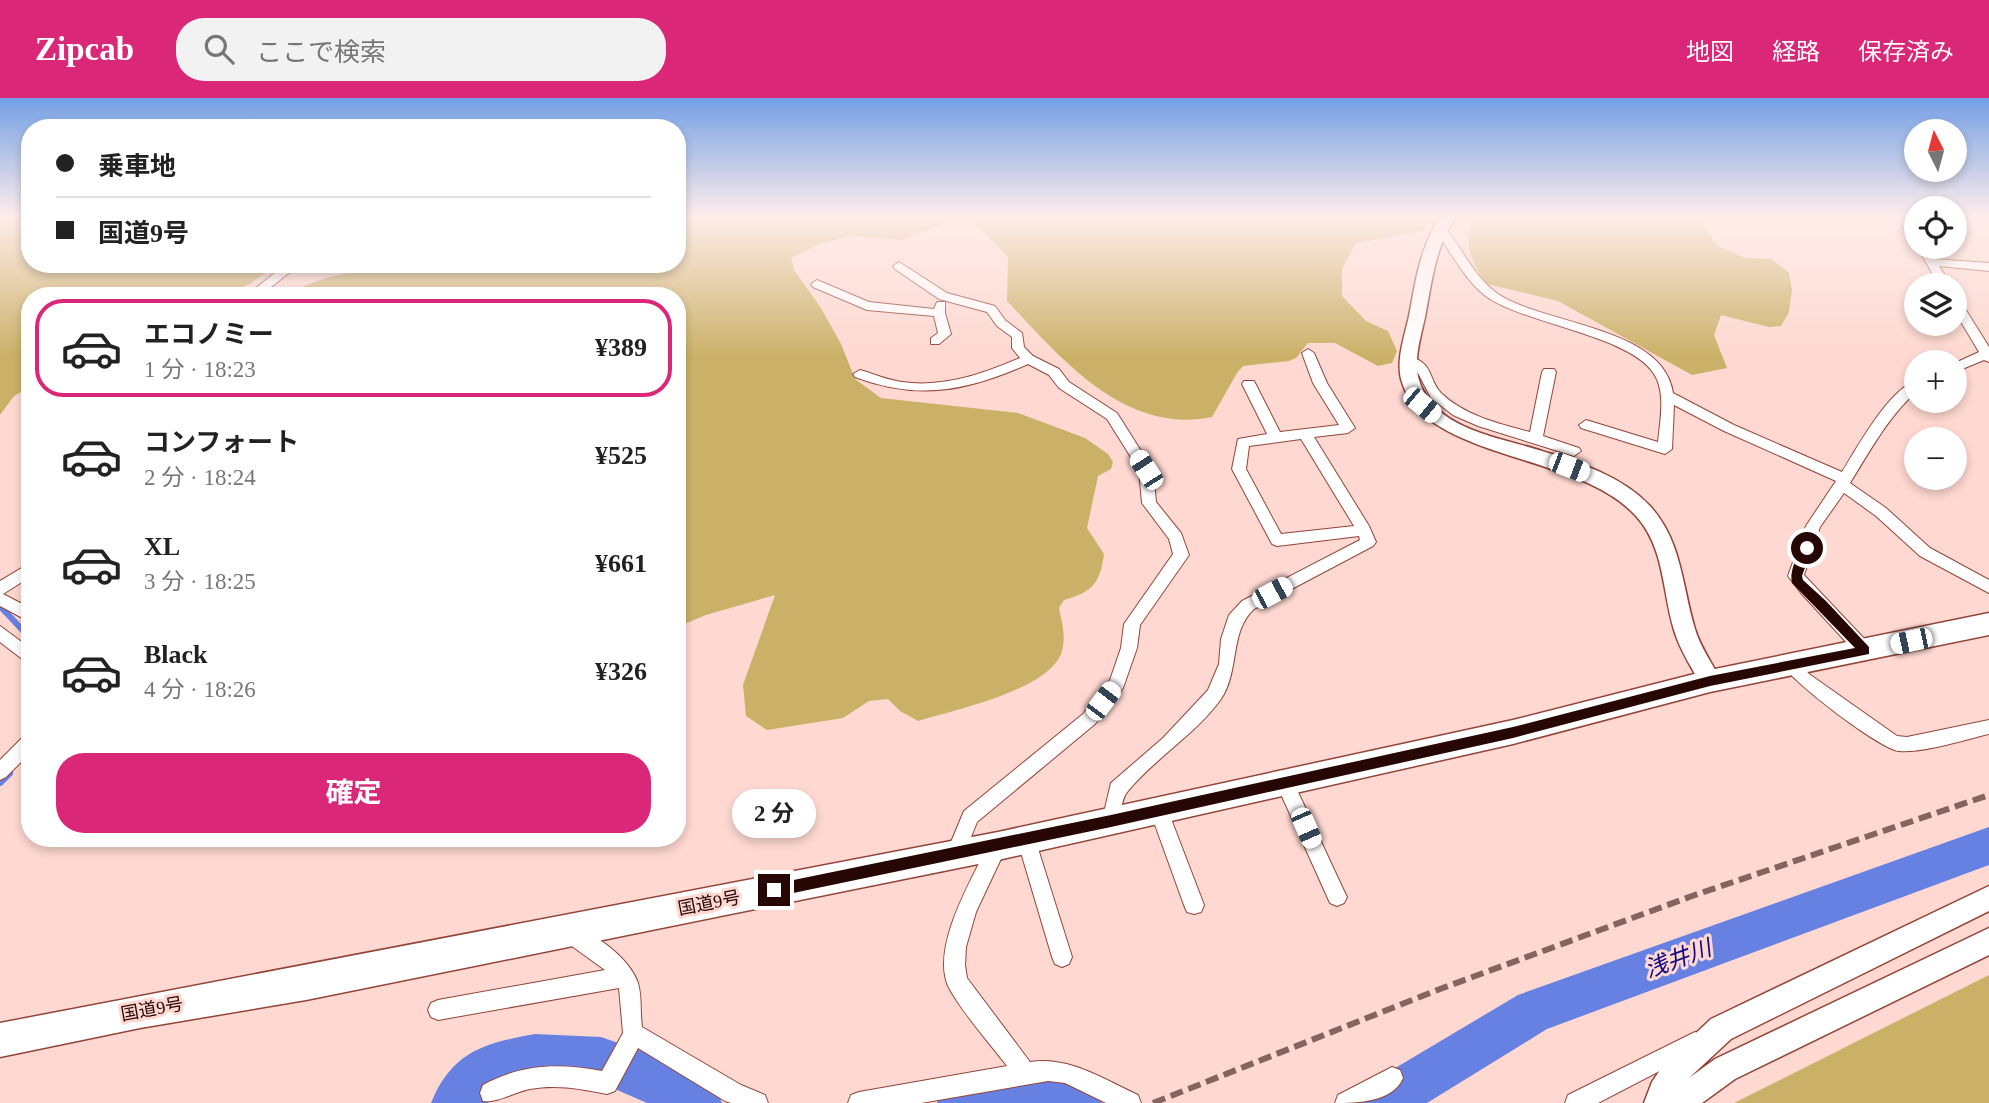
<!DOCTYPE html>
<html lang="ja">
<head>
<meta charset="utf-8">
<style>
  body { margin:0; font-family:"Times New Roman","Noto Sans JP",serif; background:#f2f2f2; color:#222; height:100vh; display:flex; flex-direction:column; font-size:26px; white-space:nowrap }
  * { box-sizing:border-box; margin:0 }
  p { font-size:23px; color:#767676 }
  .icon { flex:none; width:38px; height:38px; fill:none; stroke:currentColor; stroke-width:2; stroke-linecap:round; stroke-linejoin:round }
  .map { position:relative; flex:1; overflow:hidden }
  .sheet { position:absolute; left:21px; top:189px; width:665px; height:560px; display:flex; flex-direction:column; background:#fff; border-radius:28px; box-shadow:0 4px 10px #0003 }
  .sheet>* { flex:none }
  .hud { position:absolute; left:21px; top:21px; width:665px; height:154px; border-radius:28px; box-shadow:0 4px 10px #0003; display:grid; align-content:center; height:154px; padding:0 35px; background:#fff }
  .needle { width:46px; rotate:354deg }
  .controls { position:absolute; left:1904px; top:21px; display:grid; gap:14px }
  .controls a { display:grid; place-items:center; width:63px; height:63px; border-radius:50%; background:#fff; box-shadow:0 4px 10px #0003; font-size:35px }
  .end { position:absolute; width:32px; height:32px; margin:-16px; border:9px solid #260704; background:#fff; box-shadow:0 0 0 4px #fff }
  .from { border-radius:50% }
  .bubble { position:absolute; height:49px; border-radius:24px; background:#fff; box-shadow:0 4px 10px #0003; font-size:23px; font-weight:700; line-height:49px; text-align:center }
  .car { position:absolute; width:21px; height:42px; margin:-21px -10px; border-radius:9px; box-shadow:0 0 5px 2px #0007; background:linear-gradient(#fff 24%,#345 0 40%,#fff 0 76%,#345 0 86%,#fff 0) }
  .hud b { display:flex; align-items:center; gap:24px; height:66px; font-size:26px }
  .hud b+b { border-top:2px solid #e0e0e0 }
  .hud i { width:18px; height:18px; background:#222 }
  ul { padding:12px 0 0; list-style:none }
  li { display:flex; align-items:center; gap:21px; height:98px; margin:0 14px 10px; padding:0 21px; border:4px solid transparent; border-radius:28px }
  li div { flex:1 }
  li b { display:block; font-size:26px }
  li em { font-style:normal; font-weight:700 }
  li.selected { border-color:#db2777 }
  li>.icon { width:63px; height:63px; stroke-width:1.5 }
  .primary-button { display:flex; gap:14px; margin-top:auto; padding:14px 35px }
  .primary-button a { flex:1; height:80px; border-radius:28px; background:#db2777; color:#fff; font-size:28px; font-weight:700; line-height:80px; text-align:center }
  header { display:flex; align-items:center; gap:42px; box-sizing:border-box; height:98px; padding:0 35px; background:#db2777; color:#fff }
  header strong { font-size:33px }
  nav { display:flex; gap:38px; margin-inline-start:auto; font-size:24px }
  .search { width:490px; height:63px; background:#f2f2f2; display:flex; align-items:center; gap:18px; box-sizing:border-box; padding:0 24px; border-radius:28px; color:#767676; font-size:26px }
  .map>svg:first-child { display:block }
  .green { fill:#cbb168 }
  .lines { fill:none; stroke-linecap:round; stroke-linejoin:round }
  .stream-far2 { stroke:#6781e3; stroke-width:5 }
  .stream-far1 { stroke:#6781e3; stroke-width:6 }
  .stream { stroke:#6781e3; stroke-width:8 }
  .river { fill:#6781e3; fill-rule:evenodd }
  .minor-casing { stroke:#934438; stroke-width:2 }
  .tertiary-casing { stroke:#934438; stroke-width:3 }
  .trunk-casing { stroke:#934438; stroke-width:3 }
  .minor { fill:#fff; fill-rule:evenodd }
  .tertiary { fill:#fff; fill-rule:evenodd }
  .trunk { fill:#fff; fill-rule:evenodd }
  .rail { stroke:#85635e; stroke-width:6; stroke-dasharray:13 6; stroke-linecap:butt }
  .route { fill:#260704 }
  .labels { text-anchor:middle; dominant-baseline:central; stroke-width:6; stroke-linejoin:round; paint-order:stroke }
  .street-label { font-size:18px; fill:#260704; stroke:#fed8d1 }
  .near-water-label { font-size:23px; font-style:italic; fill:#140681; stroke:#fed8d1 }
</style>
</head>
<body>
<header>
<strong>Zipcab</strong>
<div class="search"><svg class="icon" aria-label="search" viewBox="0 0 24 24"><circle cx="10" cy="10" r="6"/><path d="M15 15l6 6"/></svg>ここで検索</div>
<nav><a>地図</a><a>経路</a><a>保存済み</a></nav>
</header>
<div class="map">
<svg width="1989" height="1005" viewBox="0 0 1989 1005">
  <rect width="100%" height="100%" fill="#fed8d1"/>
  <g class="green">
    <polygon points="0,118 30,118 30,166 277,166 250,186 219,198 30,198 30,289 14,298 0,317"/>
    <path d="M677 118H965L901 142 849 138 817 147 791 160 794 172 821 210 841 246 855 281 881 300 1018 315 1085 340 1108 356 1113 364 1111 371 1098 378 1087 430 1104 456C1100 486 1092 494 1064 502L1059 510C1062 525 1066 537 1062 553 1051 592 954 612 918 623L900 613 888 601 869 603 843 620 767 632 746 618 743 587 775 497 706 517 677 529V198H285C318 177 360 173 398 166H677Z"/>
    <path d="M968 118H1432L1423 133 1356 145 1342 171V198L1366 223 1388 233 1397 253 1392 265 1378 268 1335 245H1308L1296 260 1289 263 1243 268 1237 275 1212 319C1124 337 1061 260 1007 203L1008 159Z"/>
    <path d="M1476 118H1696L1718 148 1745 160 1772 161 1789 175 1792 192 1789 214 1781 228 1769 229 1721 217 1714 237 1727 270 1692 277 1558 203 1487 186C1472 167 1460 140 1476 118Z"/>
    <polygon points="1989,877 1989,1005 1734,1005"/>
  </g>
  <g class="lines">
    <polyline class="stream-far2" points="1985,118 1989,119"/>
    <polyline class="stream-far1" points="0,508 30,540"/>
    <polyline class="stream" points="0,684 9,675"/>
    <g class="river">
      <polygon points="1989,729 1989,767 1547,931 1427,1005 1358,1005 1365,988 1518,897"/>
      <path d="M535 936 601 939 650 956 715 988 722 1005H647L601 985 535 982 503 989 488 1005H431C452 953 485 945 535 936Z"/>
      <polygon points="994,975 1068,976 1095,988 1102,1005 937,1005 944,988 961,981"/>
    </g>
    <defs>
      <g id="minor">
        <polygon points="1895,118 1905,118 1916,133 1916,144 1912,143"/>
        <path d="M1440 127 1444 128C1461 149 1475 180 1498 196 1545 227 1664 229 1673 295L1734 327 1842 374C1857 350 1889 291 1916 283V294C1888 319 1870 353 1850 385L1886 410 1930 450 1989 482V495L1920 458 1876 418 1844 395 1820 429 1804 477 1871 548 1873 553 1871 558H1859L1801 495 1788 478 1806 428 1836 383 1724 333 1674 307 1672 351 1665 356 1581 330 1579 327 1586 322 1658 344C1660 323 1666 294 1654 276 1632 239 1529 226 1490 201 1466 186 1450 152 1434 130Z"/>
        <polygon points="1916,147 1927,149 1934,161 1989,165 1989,173 1939,168 1951,187 1939,187"/>
        <path d="M899 164 947 195 995 208 1005 222 1022 235 1024 249 1033 258 1059 271 1069 284 1117 315 1153 372 1156 404 1181 435 1189 457 1140 527 1137 550 1123 590 1095 626 977 724 962 762 955 765 948 762 946 756 964 713 1083 616 1110 582 1121 550 1124 526 1173 456 1169 441 1142 405 1139 372 1107 321 1059 290 1049 277 1028 266C967 293 919 303 855 279L853 276 860 272C874 276 887 282 902 284 943 290 983 276 1020 260L1012 250V239L997 228 987 214 939 201 895 171 893 168Z"/>
        <polygon points="286,166 300,166 260,198 246,198"/>
        <polygon points="817,182 869,204 934,211 937,204 945,204 945,215 951,236 939,246 931,246 931,240 938,235 934,218 867,212 813,189 811,186"/>
        <polygon points="1955,200 1959,201 1989,249 1989,264 1984,262 1955,274 1955,265 1979,254 1955,214"/>
        <path d="M1308 251 1314 255 1327 285 1355 330 1348 335 1314 339 1369 428 1376 444 1373 448 1254 511C1229 534 1240 573 1221 601 1196 636 1154 661 1128 693 1120 701 1122 718 1117 729L1111 731 1105 729 1102 723 1111 685 1163 640 1208 592 1219 566 1221 541 1229 517 1242 503 1360 442 1359 438 1277 448 1272 446 1232 371 1238 341 1267 336 1242 286 1244 283H1254L1280 334 1339 327 1313 285 1302 255ZM1301 341 1354 428 1281 436 1246 371 1249 348Z"/>
        <path d="M1411 259C1434 266 1428 281 1441 295 1465 318 1500 326 1530 334L1542 274 1544 271H1554L1556 274 1543 338 1579 350 1581 353 1574 358 1478 328 1453 317 1431 300 1418 275 1405 263Z"/>
        <polygon points="30,465 30,479 3,496 30,510 30,524 0,508 0,483"/>
        <polygon points="0,528 30,550 30,567 0,544"/>
        <path d="M1791 560 1797 562 1809 576 1897 638 1907 639 1989 622V636C1963 642 1924 655 1899 653 1880 651 1792 584 1783 567L1785 562Z"/>
        <polygon points="30,636 30,655 6,679 0,682 0,662 24,638"/>
        <polygon points="1285,677 1291,679 1344,793 1347,799 1344,805 1337,808 1330,805 1276,685 1279,679"/>
        <polygon points="1159,705 1165,707 1168,713 1204,807 1201,814 1194,816 1187,814 1184,807 1150,713 1153,707"/>
        <polygon points="1026,733 1033,735 1035,741 1072,859 1069,866 1062,869 1055,866 1052,859 1017,741 1019,735"/>
        <path d="M998 739 1005 742 1007 748 976 814 966 849 965 867 967 880 1030 964C1069 958 1103 981 1138 997L1141 1005H1106L1065 985 1048 983 921 1005H848L851 997 859 994 1007 968C988 943 964 917 949 890 929 850 974 777 991 742Z"/>
        <path d="M569 825C594 835 629 859 638 885 642 899 640 915 642 929L741 987 765 997 768 1005H731L725 1003 638 950 615 993 607 996C582 991 556 986 530 991 515 994 497 1005 483 1003L480 995 483 987C522 966 559 965 602 973L623 935 619 890 438 922 431 919 428 912 431 905 438 902 605 872 562 841 559 834 562 827Z"/>
        <polygon points="1695,934 1702,937 1705,944 1702,951 1598,1005 1565,1005 1568,997"/>
        <path d="M1392 969 1400 972 1403 980C1393 1004 1357 1005 1335 1005L1338 997Z"/>
      </g>
      <g id="tertiary">
        <path d="M1441 118H1456C1435 149 1432 183 1425 219 1421 238 1413 262 1419 282 1434 332 1500 339 1542 353 1580 365 1622 378 1650 408 1682 443 1682 488 1695 531 1700 549 1713 566 1721 583L1718 589 1710 592 1702 589C1693 571 1680 553 1674 532 1662 493 1665 450 1636 418 1577 353 1423 363 1401 281 1396 261 1405 237 1409 218 1416 182 1420 148 1441 118Z"/>
        <polygon points="1989,788 1989,813 1731,941 1689,980 1715,961 1989,830 1989,857 1735,981 1702,1005 1644,1005 1652,984 1666,963 1711,921"/>
      </g>
      <polygon id="trunk" points="1989,515 1989,537 1710,594 1513,646 998,762 306,902 140,930 0,959 0,925 998,734 1513,622 1710,572"/>
    </defs>
    <use href="#minor" class="minor-casing"/>
    <use href="#tertiary" class="tertiary-casing"/>
    <use href="#trunk" class="trunk-casing"/>
    <use href="#minor" class="minor"/>
    <use href="#tertiary" class="tertiary"/>
    <use href="#trunk" class="trunk"/>
    <polyline class="rail" points="1153,1005 1440,891 1692,798 1989,697"/>
  </g>
  <linearGradient id="sky" x2="0" y2="1"><stop stop-color="#74a0e6"/><stop offset="0.46" stop-color="#ffedea"/><stop offset="1" stop-color="#ffedea" stop-opacity="0"/></linearGradient>
  <rect width="1989" height="258" fill="url(#sky)"/>
  <path class="route" d="M1807 446 1812 450 1802 478 1803 482 1826 503 1869 549V556L1710 588 1513 640 1111 729 774 799 767 792 774 786 1111 717 1513 629 1710 578 1855 550 1792 485C1789 474 1798 452 1807 446Z"/>
  <g class="labels">
    <g class="street-label">
      <text transform="translate(709 805) rotate(-11)">国道9号</text>
      <text transform="translate(152 911) rotate(-10)">国道9号</text>
    </g>
    <g class="near-water-label">
      <text transform="translate(1678 861) rotate(-20)">浅井川</text>
    </g>
  </g>
</svg>
<div class="controls">
<a><svg class="needle" viewBox="-14 -14 28 28"><path d="M0-13l5 13h-10z" fill="#e53935"/><path d="M0 13l5-13h-10z" fill="#767676"/></svg></a>
<a><svg class="icon" aria-label="locate" viewBox="0 0 24 24"><circle cx="12" cy="12" r="6"/><path d="M12 2v4M12 18v4M2 12h4M18 12h4"/></svg></a>
<a><svg class="icon" aria-label="layers" viewBox="0 0 24 24"><path d="M12 4l9 5-9 5-9-5zM3 14l9 5 9-5"/></svg></a>
<a>+</a>
<a>−</a>
</div>
<i class="end from" style="left:1807px;top:450px"></i>
<i class="end" style="left:774px;top:792px"></i>
<div class="bubble" style="left:732px;top:691px;width:84px">2 分</div>
<i class="car" style="left:1422px;top:307px;rotate:130deg"></i>
<i class="car" style="left:1569px;top:369px;rotate:111deg"></i>
<i class="car" style="left:1146px;top:372px;rotate:327deg"></i>
<i class="car" style="left:1272px;top:495px;rotate:62deg"></i>
<i class="car" style="left:1911px;top:543px;rotate:258deg"></i>
<i class="car" style="left:1103px;top:603px;rotate:37deg"></i>
<i class="car" style="left:1306px;top:730px;rotate:156deg"></i>
<div class="hud">
<b><i class="from"></i>乗車地</b>
<b><i></i>国道9号</b>
</div>
<section class="sheet">
<ul>
<li class="selected"><svg class="icon" aria-label="car" viewBox="0 0 24 24"><path d="M5 17H2v-5l4-1 3-4h7l3 4 3 1v5h-3M9 17h6M6 11h13"/><circle cx="7" cy="17" r="2"/><circle cx="17" cy="17" r="2"/></svg><div><b>エコノミー</b><p>1 分 · 18:23</p></div><em>¥389</em></li>
<li><svg class="icon" aria-label="car" viewBox="0 0 24 24"><path d="M5 17H2v-5l4-1 3-4h7l3 4 3 1v5h-3M9 17h6M6 11h13"/><circle cx="7" cy="17" r="2"/><circle cx="17" cy="17" r="2"/></svg><div><b>コンフォート</b><p>2 分 · 18:24</p></div><em>¥525</em></li>
<li><svg class="icon" aria-label="car" viewBox="0 0 24 24"><path d="M5 17H2v-5l4-1 3-4h7l3 4 3 1v5h-3M9 17h6M6 11h13"/><circle cx="7" cy="17" r="2"/><circle cx="17" cy="17" r="2"/></svg><div><b>XL</b><p>3 分 · 18:25</p></div><em>¥661</em></li>
<li><svg class="icon" aria-label="car" viewBox="0 0 24 24"><path d="M5 17H2v-5l4-1 3-4h7l3 4 3 1v5h-3M9 17h6M6 11h13"/><circle cx="7" cy="17" r="2"/><circle cx="17" cy="17" r="2"/></svg><div><b>Black</b><p>4 分 · 18:26</p></div><em>¥326</em></li>
</ul>
<div class="primary-button"><a>確定</a></div>
</section>
</div>
</body>
</html>
